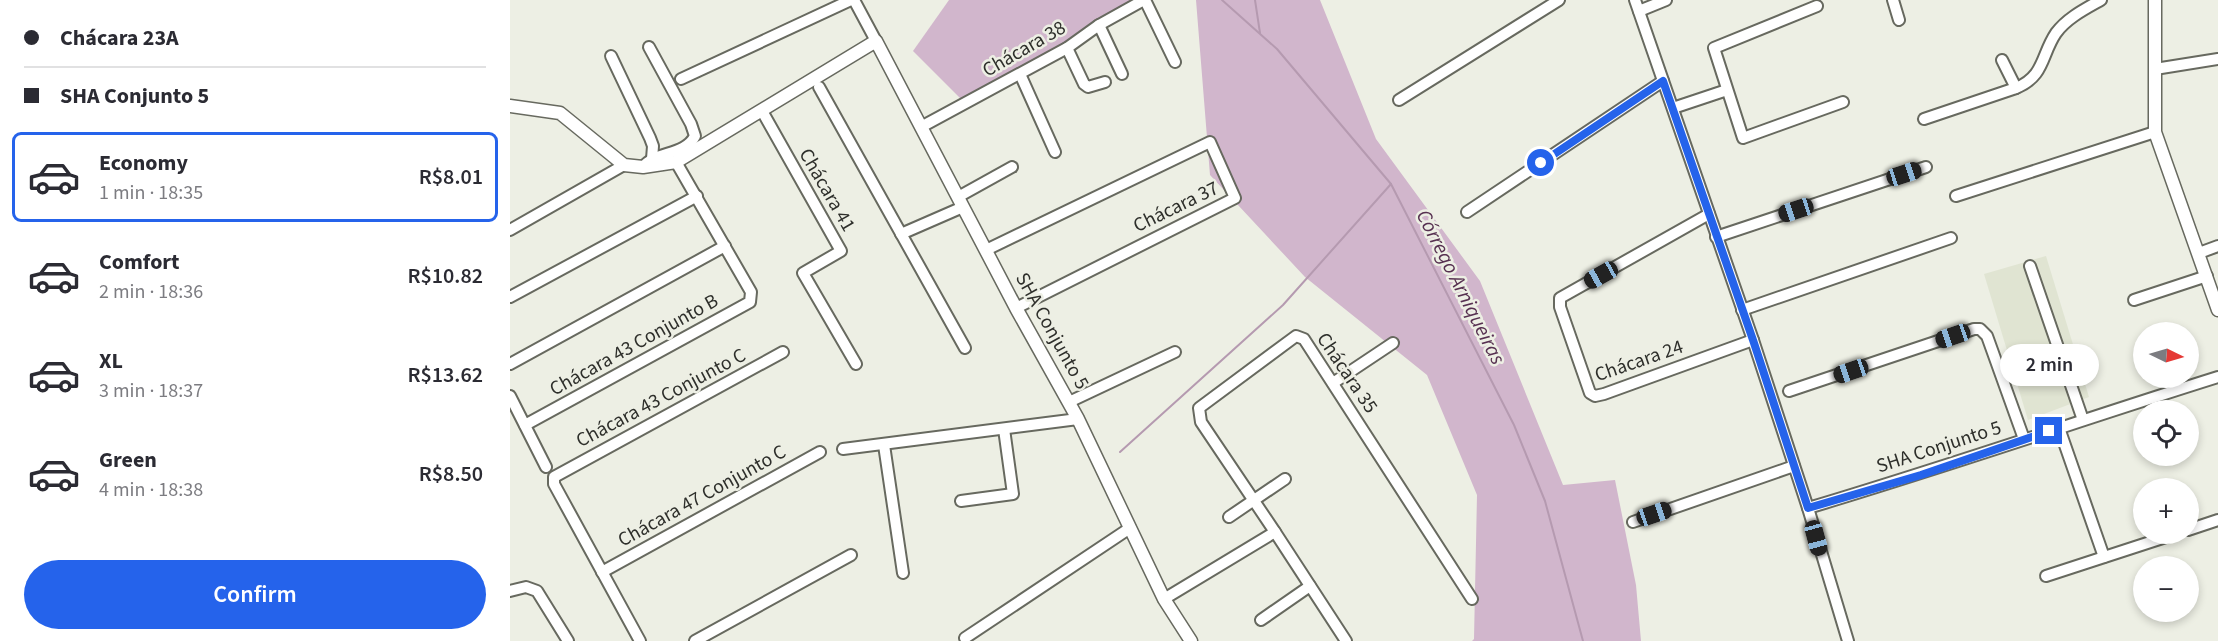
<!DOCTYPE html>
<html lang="en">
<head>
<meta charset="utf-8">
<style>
  body { margin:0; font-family:"Source Sans 3",sans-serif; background:#f2f2f3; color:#2b2b33; height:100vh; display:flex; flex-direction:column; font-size:22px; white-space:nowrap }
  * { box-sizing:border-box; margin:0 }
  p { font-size:20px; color:#7c7c81 }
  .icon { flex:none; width:33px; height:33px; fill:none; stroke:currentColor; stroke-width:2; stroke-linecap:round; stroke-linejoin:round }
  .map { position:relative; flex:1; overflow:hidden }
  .drawer { display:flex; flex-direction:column; background:#fff; width:510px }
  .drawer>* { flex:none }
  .banner { display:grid; align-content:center; height:132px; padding:0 24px; background:#fff }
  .needle { width:39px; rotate:95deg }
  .tools { position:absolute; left:1623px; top:322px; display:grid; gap:12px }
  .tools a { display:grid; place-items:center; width:66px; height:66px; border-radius:50%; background:#fff; box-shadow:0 3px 9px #0003; font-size:30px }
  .end { position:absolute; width:27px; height:27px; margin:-14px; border:8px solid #2563eb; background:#fff; box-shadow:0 0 0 3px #fff }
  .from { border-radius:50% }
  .bubble { position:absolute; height:42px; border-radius:21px; background:#fff; box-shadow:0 3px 9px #0003; font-size:20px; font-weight:600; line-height:42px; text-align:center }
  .car { position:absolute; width:18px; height:36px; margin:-18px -9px; border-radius:8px; box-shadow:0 0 4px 2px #0007; background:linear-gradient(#222 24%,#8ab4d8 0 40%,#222 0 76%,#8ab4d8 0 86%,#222 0) }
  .banner b { display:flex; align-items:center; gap:21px; height:57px; font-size:22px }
  .banner b+b { border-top:2px solid #e1e1e2 }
  .banner i { width:15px; height:15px; background:#2b2b33 }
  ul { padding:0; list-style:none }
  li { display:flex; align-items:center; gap:18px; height:90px; margin:0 12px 9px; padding:0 12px; border:3px solid transparent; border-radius:9px }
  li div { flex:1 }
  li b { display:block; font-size:22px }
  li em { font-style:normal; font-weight:600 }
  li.active { border-color:#2563eb }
  li>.icon { width:54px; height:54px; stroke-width:1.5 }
  .action { display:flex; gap:12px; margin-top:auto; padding:12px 24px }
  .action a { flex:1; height:69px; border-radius:36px; background:#2563eb; color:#fff; font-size:24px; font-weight:600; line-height:69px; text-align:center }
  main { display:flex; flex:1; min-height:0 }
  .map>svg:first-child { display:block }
  .built { fill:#e0e4d2 }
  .forest { fill:#d1b6cc }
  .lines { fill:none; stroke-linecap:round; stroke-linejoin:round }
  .stream { stroke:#b59ab0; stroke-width:2 }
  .minor-casing { stroke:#67695f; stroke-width:14 }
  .tertiary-casing { stroke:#67695f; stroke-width:15 }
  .minor { stroke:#fff; stroke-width:10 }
  .tertiary { stroke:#fff; stroke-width:12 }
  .route { stroke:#2563eb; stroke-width:8 }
  .labels { text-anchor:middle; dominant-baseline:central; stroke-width:5; stroke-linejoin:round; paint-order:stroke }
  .street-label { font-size:20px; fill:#2e2f2b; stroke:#edefe4 }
  .water-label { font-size:21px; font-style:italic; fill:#573151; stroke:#edefe4 }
</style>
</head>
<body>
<main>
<section class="drawer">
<div class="banner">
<b><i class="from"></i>Chácara 23A</b>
<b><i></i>SHA Conjunto 5</b>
</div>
<ul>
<li class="active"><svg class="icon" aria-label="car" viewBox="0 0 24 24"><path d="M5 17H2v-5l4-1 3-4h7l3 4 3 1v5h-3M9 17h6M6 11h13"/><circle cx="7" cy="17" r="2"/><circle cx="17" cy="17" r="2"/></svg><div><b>Economy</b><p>1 min · 18:35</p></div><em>R$8.01</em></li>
<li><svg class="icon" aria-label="car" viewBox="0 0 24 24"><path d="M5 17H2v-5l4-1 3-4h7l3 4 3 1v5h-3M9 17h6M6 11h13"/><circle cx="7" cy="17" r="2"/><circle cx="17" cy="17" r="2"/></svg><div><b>Comfort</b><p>2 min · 18:36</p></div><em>R$10.82</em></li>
<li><svg class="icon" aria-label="car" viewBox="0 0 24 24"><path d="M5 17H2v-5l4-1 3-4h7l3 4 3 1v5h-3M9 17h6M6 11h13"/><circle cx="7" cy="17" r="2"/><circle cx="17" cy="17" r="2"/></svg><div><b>XL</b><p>3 min · 18:37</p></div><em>R$13.62</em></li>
<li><svg class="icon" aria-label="car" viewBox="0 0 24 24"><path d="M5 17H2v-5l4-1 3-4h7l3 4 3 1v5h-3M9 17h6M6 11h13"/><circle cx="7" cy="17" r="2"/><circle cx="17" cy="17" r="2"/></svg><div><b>Green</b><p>4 min · 18:38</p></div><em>R$8.50</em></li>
</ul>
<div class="action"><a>Confirm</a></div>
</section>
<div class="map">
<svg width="1708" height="641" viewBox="0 0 1708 641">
  <rect width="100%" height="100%" fill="#edefe4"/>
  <polygon class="built" points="1536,256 1579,397 1518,420 1474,274"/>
  <g class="forest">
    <polygon points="439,0 631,0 457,105 403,51"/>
    <polygon points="686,0 810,0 866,139 970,281 1053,485 1105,480 1126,585 1131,641 962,641 964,639 967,495 917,375 795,277 700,175"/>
  </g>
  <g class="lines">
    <g class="stream">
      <polyline points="712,0 767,49 881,184 1004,425 1035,501 1073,641"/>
      <polyline points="745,0 750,33"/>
      <polyline points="610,452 773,305 881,184"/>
    </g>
    <defs>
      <g id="minor">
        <polyline points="344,0 366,41"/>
        <polyline points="635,0 665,62"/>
        <polyline points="1125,0 1243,340 1298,508 1338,641"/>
        <polyline points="1383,0 1389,20"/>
        <polyline points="1307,6 1204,48 1233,138 1333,102"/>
        <polyline points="1129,11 1156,0"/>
        <polyline points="589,25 612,74"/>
        <polyline points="557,48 574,84 578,87 595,82"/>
        <polyline points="101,56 140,138 143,146 142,159"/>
        <path d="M1492 60 1506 88C1535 76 1531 55 1546 33 1557 18 1575 9 1591 0"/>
        <polyline points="1645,69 1708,59"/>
        <polyline points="510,74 545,152"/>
        <polyline points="171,79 341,0"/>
        <polyline points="309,87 455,348"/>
        <polyline points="889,100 1049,0"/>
        <polyline points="1163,108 1217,90"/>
        <polyline points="252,111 331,251 293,273 346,364"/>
        <polyline points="1414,119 1506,88"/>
        <polyline points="411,127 557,48 589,25 634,0"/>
        <path d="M133 167C145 151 175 156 185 136L181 124 139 47"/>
        <polyline points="1446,196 1645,132"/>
        <polyline points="448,197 502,167"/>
        <polyline points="957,212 1153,81"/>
        <polyline points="1199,214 1050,298 1050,307 1080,393 1085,396 1094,394 1243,340"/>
        <polyline points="0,230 114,165"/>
        <polyline points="391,234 453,207"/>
        <polyline points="1206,237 1416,167"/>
        <polyline points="476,250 700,142 725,198 506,308"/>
        <polyline points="1689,253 1708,246"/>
        <polyline points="1520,266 1573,420"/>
        <polyline points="0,297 187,196"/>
        <polyline points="1624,300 1697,276"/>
        <polyline points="1232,310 1441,238"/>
        <polyline points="0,364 215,246"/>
        <polyline points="823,383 883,343"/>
        <polyline points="1279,391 1464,329 1470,329 1477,336 1514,439"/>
        <polyline points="0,396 36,467"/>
        <polyline points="559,402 665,352"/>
        <polyline points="15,425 240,302 241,292 166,162"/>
        <polyline points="1549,428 1594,557"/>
        <polyline points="374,445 393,573"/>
        <polyline points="333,449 568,419"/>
        <polyline points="451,501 503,494 494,429"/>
        <path d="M1298 508C1436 467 1571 420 1708 377"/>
        <polyline points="719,517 775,479"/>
        <polyline points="1123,522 1284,466"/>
        <polyline points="1678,530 1708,520"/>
        <polyline points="765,532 836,641"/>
        <polyline points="92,572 310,452"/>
        <polyline points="1536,576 1665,534"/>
        <polyline points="0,591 16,587 27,591 58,641"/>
        <polyline points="654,599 765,532 691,422 689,408 786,336 794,339 962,599"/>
        <polyline points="751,620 800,586"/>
        <polyline points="455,638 620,528"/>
        <polyline points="130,641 44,484 44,477 273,352"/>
        <polyline points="185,641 341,555"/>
      </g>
      <g id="tertiary">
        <polyline points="1645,0 1645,132 1708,310"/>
        <polyline points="0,106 50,113 114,165 133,167 166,162 366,41 506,308 568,419 654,599 681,641"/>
      </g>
    </defs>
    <use href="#minor" class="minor-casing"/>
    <use href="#tertiary" class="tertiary-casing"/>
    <use href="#minor" class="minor"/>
    <use href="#tertiary" class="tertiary"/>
  </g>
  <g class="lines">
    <polyline class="route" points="1031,163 1153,81 1243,340 1298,508 1411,475 1539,431"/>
  </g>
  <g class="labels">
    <g class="street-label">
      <text transform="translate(514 49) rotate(-30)">Chácara 38</text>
      <text transform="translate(317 190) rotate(60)">Chácara 41</text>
      <text transform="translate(666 207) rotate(-26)">Chácara 37</text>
      <text transform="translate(542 331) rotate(61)">SHA Conjunto 5</text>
      <text transform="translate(124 345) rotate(-29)">Chácara 43 Conjunto B</text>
      <text transform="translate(1129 361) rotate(-19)">Chácara 24</text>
      <text transform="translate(837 373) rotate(56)">Chácara 35</text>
      <text transform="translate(151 398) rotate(-28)">Chácara 43 Conjunto C</text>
      <text transform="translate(1429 447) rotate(-18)">SHA Conjunto 5</text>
      <text transform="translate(192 496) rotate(-29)">Chácara 47 Conjunto C</text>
    </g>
    <g class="water-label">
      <text transform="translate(951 287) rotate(63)">Córrego Arniqueiras</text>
    </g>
  </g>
</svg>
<div class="tools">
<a><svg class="needle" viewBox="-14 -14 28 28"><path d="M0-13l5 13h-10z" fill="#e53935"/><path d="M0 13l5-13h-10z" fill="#7c7c81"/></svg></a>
<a><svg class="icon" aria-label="locate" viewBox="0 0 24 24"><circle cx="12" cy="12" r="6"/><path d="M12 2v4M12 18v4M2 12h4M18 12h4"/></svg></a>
<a>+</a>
<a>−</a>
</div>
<i class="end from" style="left:1031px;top:163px"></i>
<i class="end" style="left:1539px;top:431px"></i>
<div class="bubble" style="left:1490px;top:344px;width:99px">2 min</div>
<i class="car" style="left:1394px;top:174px;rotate:72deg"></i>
<i class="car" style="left:1286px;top:210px;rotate:252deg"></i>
<i class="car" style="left:1091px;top:275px;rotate:241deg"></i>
<i class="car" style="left:1443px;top:336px;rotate:251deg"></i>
<i class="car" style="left:1341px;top:371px;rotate:251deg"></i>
<i class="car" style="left:1144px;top:514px;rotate:71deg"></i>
<i class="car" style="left:1306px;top:538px;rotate:165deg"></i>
</div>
</main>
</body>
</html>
